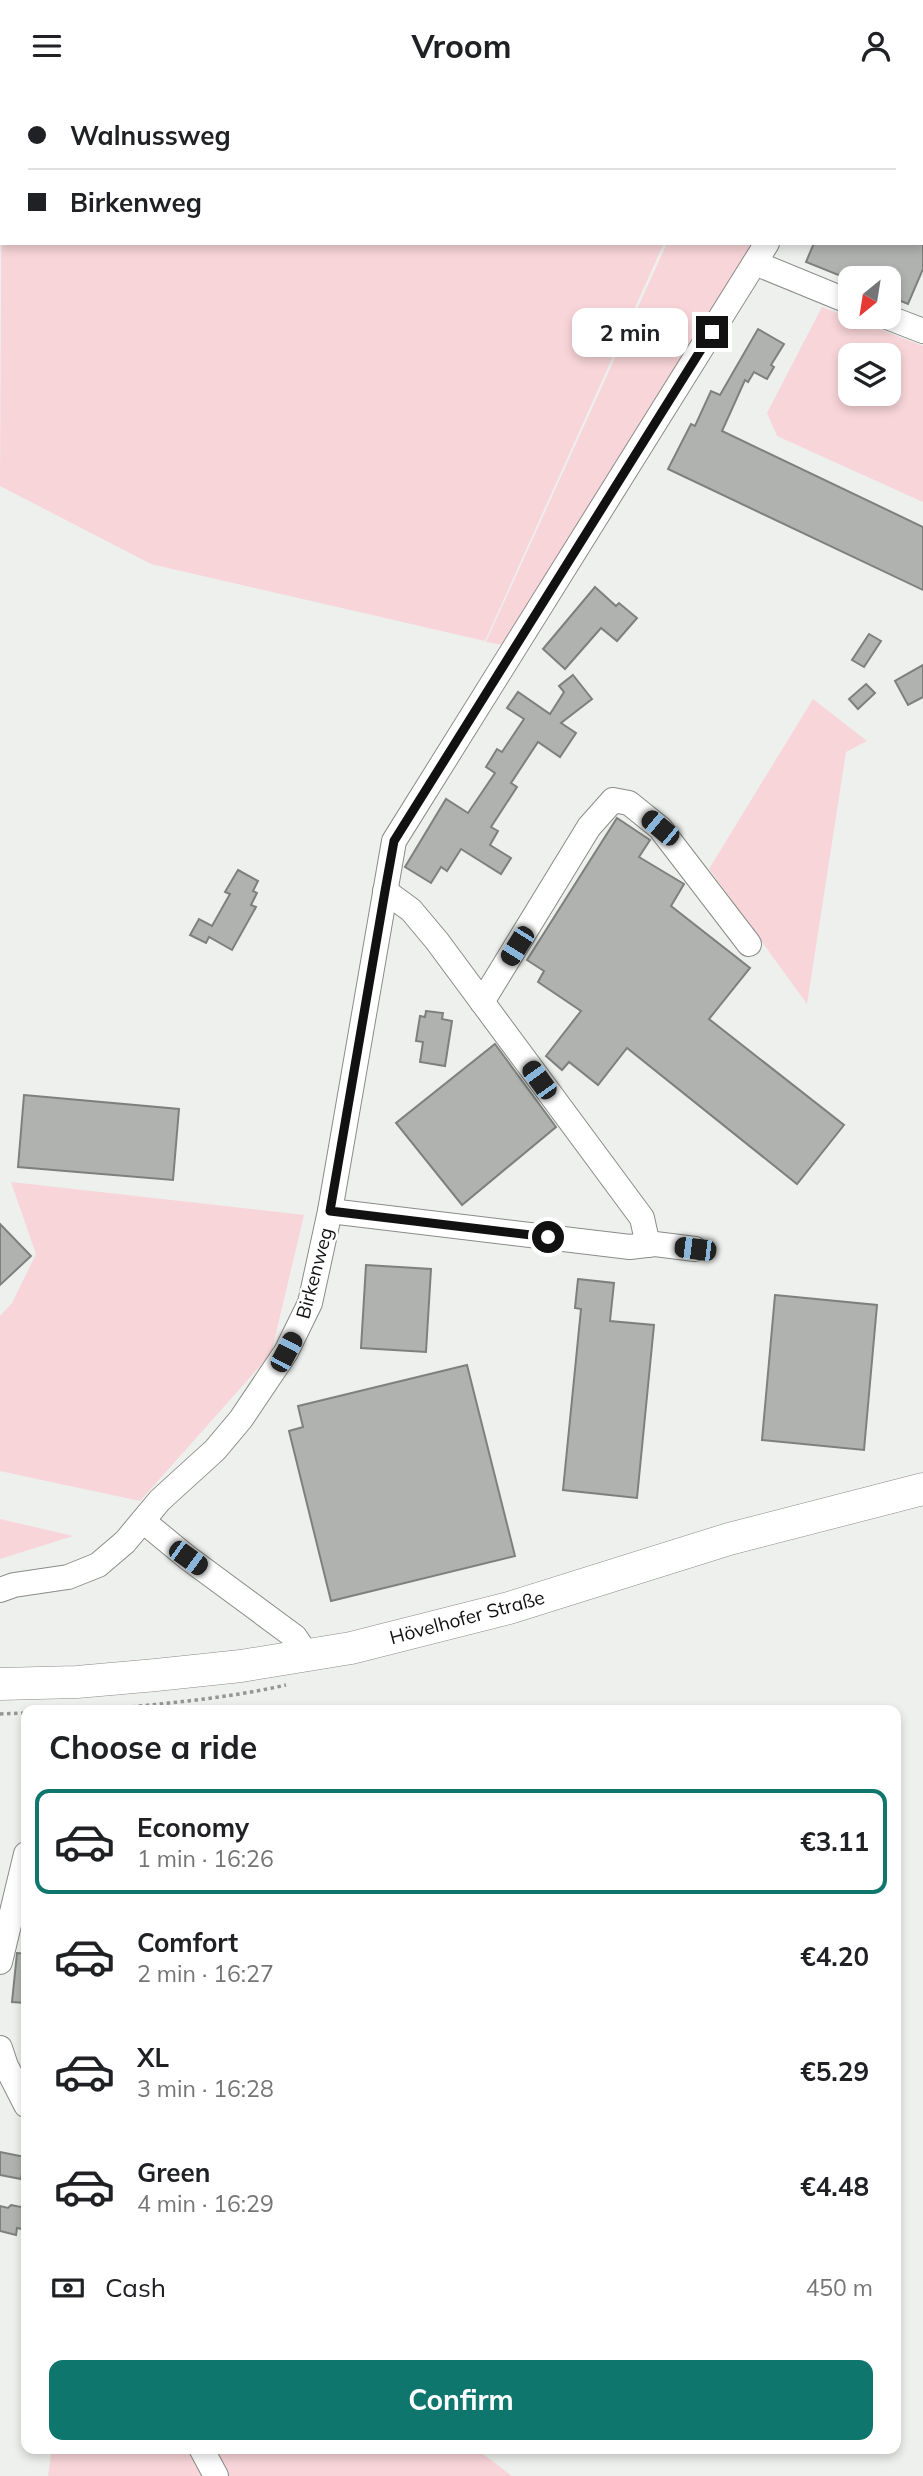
<!DOCTYPE html>
<html lang="en">
<head>
<meta charset="utf-8">
<style>
  body { margin:0; font-family:Mulish,sans-serif; background:#f2f2f2; color:#202124; height:100vh; display:flex; flex-direction:column; font-size:26px; white-space:nowrap }
  * { box-sizing:border-box; margin:0 }
  p { font-size:23px; color:#757577 }
  .icon { flex:none; width:38px; height:38px; fill:none; stroke:currentColor; stroke-width:2; stroke-linecap:round; stroke-linejoin:round }
  .map { position:relative; flex:1; overflow:hidden }
  .drawer { position:absolute; left:21px; top:1614px; width:880px; height:749px; display:flex; flex-direction:column; background:#fff; border-radius:14px; box-shadow:0 4px 10px #0003 }
  .drawer>* { flex:none }
  .hud { position:absolute; left:0px; top:0px; width:924px; height:154px; box-shadow:0 4px 10px #0003; display:grid; align-content:center; height:154px; padding:0 28px; background:#fff }
  .needle { width:46px; rotate:210deg }
  .fabs { position:absolute; left:838px; top:175px; display:grid; gap:14px }
  .fabs a { display:grid; place-items:center; width:63px; height:63px; border-radius:14px; background:#fff; box-shadow:0 4px 10px #0003; font-size:35px }
  .end { position:absolute; width:32px; height:32px; margin:-16px; border:9px solid #101110; background:#fff; box-shadow:0 0 0 4px #fff }
  .from { border-radius:50% }
  .bubble { position:absolute; height:49px; border-radius:14px; background:#fff; box-shadow:0 4px 10px #0003; font-size:23px; font-weight:700; line-height:49px; text-align:center }
  .car { position:absolute; width:21px; height:42px; margin:-21px -10px; border-radius:9px; box-shadow:0 0 5px 2px #0007; background:linear-gradient(#222 24%,#8ab4d8 0 40%,#222 0 76%,#8ab4d8 0 86%,#222 0) }
  .hud b { display:flex; align-items:center; gap:24px; height:66px; font-size:26px }
  .hud b+b { border-top:2px solid #e0e0e0 }
  .hud i { width:18px; height:18px; background:#202124 }
  ul { padding:0; list-style:none }
  li { display:flex; align-items:center; gap:21px; height:105px; margin:0 14px 10px; padding:0 14px; border:4px solid transparent; border-radius:14px }
  li div { flex:1 }
  li b { display:block; font-size:26px }
  li em { font-style:normal; font-weight:700 }
  li.on { border-color:#0f766e }
  li>.icon { width:63px; height:63px; stroke-width:1.5 }
  h2 { padding:0 28px; font-size:32px; line-height:84px }
  .pay { display:flex; align-items:center; gap:18px; height:77px; padding:0 28px; font-size:26px }
  .pay p { margin-inline-start:auto }
  .action { display:flex; gap:14px; margin-top:auto; padding:14px 28px }
  .action a { flex:1; height:80px; border-radius:14px; background:#0f766e; color:#fff; font-size:28px; font-weight:700; line-height:80px; text-align:center }
  header { display:flex; justify-content:space-between; align-items:center; height:91px; padding:0 28px; background:#fff; font-size:32px; font-weight:700 }
  .map>svg:first-child { display:block }
  .green { fill:#f8d5d8; fill-rule:evenodd }
  .building { fill:#afb2ae; stroke:#7e807d; stroke-width:2 }
  .lines { fill:none; stroke-linecap:round; stroke-linejoin:round }
  .minor-casing { stroke:#898c88; stroke-width:26 }
  .major-casing { stroke:#898c88; stroke-width:33 }
  .path { stroke:#949693; stroke-width:3.5; stroke-dasharray:3.5 3.5; stroke-linecap:butt }
  .minor { stroke:#fff; stroke-width:24 }
  .major { stroke:#fff; stroke-width:32 }
  .route { stroke:#101110; stroke-width:9 }
  .labels { text-anchor:middle; dominant-baseline:central; stroke-width:5; stroke-linejoin:round; paint-order:stroke }
  .street-label { font-size:19px; fill:#101110; stroke:#fff }
</style>
</head>
<body>
<header><svg class="icon" aria-label="menu" viewBox="0 0 24 24"><path d="M4 6h16M4 12h16M4 18h16"/></svg>Vroom<svg class="icon" aria-label="person" viewBox="0 0 24 24"><circle cx="12" cy="8" r="4"/><path d="M4 21q1-7 8-7t8 7"/></svg></header>
<div class="map">
<svg width="923" height="2385" viewBox="0 0 923 2385">
  <rect width="100%" height="100%" fill="#edf0ec"/>
  <g class="green">
    <polygon points="10,0 611,0 9,2"/>
    <polygon points="2,20 2,152 664,152 485,550 151,473 0,395"/>
    <polygon points="667,152 761,152 515,556 486,551"/>
    <path d="M822 216 923 255V411L777 345 767 322ZM850 264H889V303H850Z"/>
    <polygon points="813,608 867,650 846,661 807,913 709,778"/>
    <polygon points="11,1091 304,1124 271,1263 140,1410 0,1380 0,1225 12,1212 36,1163"/>
    <polygon points="0,1428 73,1445 0,1468"/>
    <polygon points="52,2357 475,2357 512,2385 48,2385"/>
  </g>
  <g class="building">
    <polygon points="814,152 923,152 923,178 908,213 889,205 889,187 846,187 806,171"/>
    <polygon points="758,238 784,253 771,274 774,276 767,288 754,281 748,291 745,289 722,340 923,436 923,499 668,378 691,333 695,335 711,300 720,304"/>
    <polygon points="595,496 616,515 619,512 637,527 617,550 601,537 565,578 543,558"/>
    <polygon points="869,543 881,550 864,576 852,569"/>
    <polygon points="923,574 923,606 908,614 895,590"/>
    <polygon points="573,584 592,608 561,632 576,642 560,666 538,651 511,692 517,696 491,736 498,740 490,754 511,767 501,783 461,758 447,780 441,776 431,792 405,776 446,708 468,722 495,682 486,676 497,658 502,661 524,628 507,617 518,601 550,623 564,601 559,595"/>
    <polygon points="866,593 875,602 858,618 849,608"/>
    <polygon points="617,727 650,749 639,766 684,793 671,815 750,877 709,928 844,1034 797,1093 627,957 598,994 569,971 562,979 546,965 581,920 538,891 544,880 527,869"/>
    <polygon points="238,779 258,790 253,800 257,802 251,814 256,816 232,859 209,846 206,852 190,844 199,828 212,835 230,803 225,801"/>
    <polygon points="426,920 443,922 442,928 452,930 445,975 420,971 423,951 416,950 420,925 425,926"/>
    <polygon points="495,953 556,1036 462,1114 396,1032"/>
    <polygon points="24,1004 179,1018 173,1089 18,1076"/>
    <polygon points="0,1133 31,1165 0,1194"/>
    <polygon points="366,1174 431,1178 426,1261 361,1257"/>
    <polygon points="578,1188 614,1192 610,1230 654,1234 637,1407 563,1399 581,1218 575,1217"/>
    <polygon points="775,1204 877,1214 864,1359 762,1349"/>
    <polygon points="467,1274 515,1465 331,1510 289,1340 303,1336 298,1315"/>
    <polygon points="17,1862 26,1863 26,1912 12,1911"/>
    <polygon points="0,2061 25,2066 21,2088 0,2084"/>
    <polygon points="11,2114 26,2117 26,2139 17,2137 16,2144 0,2140 0,2115 8,2117"/>
  </g>
  <g class="lines">
    <defs>
      <g id="minor">
        <polyline points="857,2 858,0"/>
        <polyline points="755,172 850,211"/>
        <polyline points="887,226 923,240"/>
        <polyline points="385,800 411,819 437,850 642,1127 648,1154"/>
        <polyline points="482,911 589,736 613,709 629,712 660,737 749,853"/>
        <polyline points="330,1120 630,1156 655,1153 695,1158"/>
        <polyline points="143,1430 188,1467 295,1546 308,1565"/>
        <polyline points="0,1499 14,1494 68,1486 98,1474 125,1451 160,1409 215,1359 241,1328 286,1261 310,1212 330,1120 394,750 767,152"/>
        <polyline points="0,1871 26,1763"/>
        <polyline points="0,1957 6,1975 26,2014"/>
        <polyline points="201,2357 216,2385"/>
      </g>
      <polyline id="major" points="0,1593 77,1591 156,1584 241,1575 351,1557 509,1517 729,1448 923,1398"/>
    </defs>
    <use href="#minor" class="minor-casing"/>
    <use href="#major" class="major-casing"/>
    <g class="path">
      <path d="M97 1619C160 1613 224 1608 286 1594"/>
      <polyline points="0,1623 26,1622"/>
    </g>
    <use href="#minor" class="minor"/>
    <use href="#major" class="major"/>
  </g>
  <g class="lines">
    <polyline class="route" points="548,1146 330,1120 385,800 394,750 712,241"/>
  </g>
  <g class="labels">
    <g class="street-label">
      <text transform="translate(314 1182) rotate(-75)">Birkenweg</text>
      <text transform="translate(467 1526) rotate(-15)">Hövelhofer Straße</text>
    </g>
  </g>
</svg>
<div class="fabs">
<a><svg class="needle" viewBox="-14 -14 28 28"><path d="M0-13l5 13h-10z" fill="#e53935"/><path d="M0 13l5-13h-10z" fill="#757577"/></svg></a>
<a><svg class="icon" aria-label="layers" viewBox="0 0 24 24"><path d="M12 4l9 5-9 5-9-5zM3 14l9 5 9-5"/></svg></a>
</div>
<i class="end from" style="left:548px;top:1146px"></i>
<i class="end" style="left:712px;top:241px"></i>
<div class="bubble" style="left:572px;top:217px;width:116px">2 min</div>
<i class="car" style="left:660px;top:737px;rotate:310deg"></i>
<i class="car" style="left:517px;top:855px;rotate:212deg"></i>
<i class="car" style="left:539px;top:989px;rotate:324deg"></i>
<i class="car" style="left:695px;top:1158px;rotate:277deg"></i>
<i class="car" style="left:286px;top:1261px;rotate:28deg"></i>
<i class="car" style="left:188px;top:1467px;rotate:126deg"></i>
<div class="hud">
<b><i class="from"></i>Walnussweg</b>
<b><i></i>Birkenweg</b>
</div>
<section class="drawer">
<h2>Choose a ride</h2>
<ul>
<li class="on"><svg class="icon" aria-label="car" viewBox="0 0 24 24"><path d="M5 17H2v-5l4-1 3-4h7l3 4 3 1v5h-3M9 17h6M6 11h13"/><circle cx="7" cy="17" r="2"/><circle cx="17" cy="17" r="2"/></svg><div><b>Economy</b><p>1 min · 16:26</p></div><em>€3.11</em></li>
<li><svg class="icon" aria-label="car" viewBox="0 0 24 24"><path d="M5 17H2v-5l4-1 3-4h7l3 4 3 1v5h-3M9 17h6M6 11h13"/><circle cx="7" cy="17" r="2"/><circle cx="17" cy="17" r="2"/></svg><div><b>Comfort</b><p>2 min · 16:27</p></div><em>€4.20</em></li>
<li><svg class="icon" aria-label="car" viewBox="0 0 24 24"><path d="M5 17H2v-5l4-1 3-4h7l3 4 3 1v5h-3M9 17h6M6 11h13"/><circle cx="7" cy="17" r="2"/><circle cx="17" cy="17" r="2"/></svg><div><b>XL</b><p>3 min · 16:28</p></div><em>€5.29</em></li>
<li><svg class="icon" aria-label="car" viewBox="0 0 24 24"><path d="M5 17H2v-5l4-1 3-4h7l3 4 3 1v5h-3M9 17h6M6 11h13"/><circle cx="7" cy="17" r="2"/><circle cx="17" cy="17" r="2"/></svg><div><b>Green</b><p>4 min · 16:29</p></div><em>€4.48</em></li>
</ul>
<div class="pay"><svg class="icon" aria-label="cash" viewBox="0 0 24 24"><path d="M3 7h18v10H3z"/><circle cx="12" cy="12" r="2"/></svg>Cash<p>450 m</p></div>
<div class="action"><a>Confirm</a></div>
</section>
</div>
</body>
</html>
